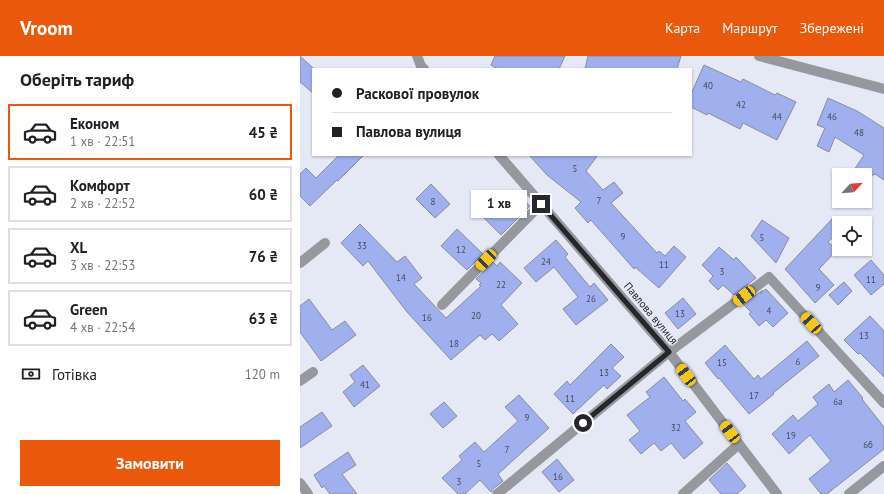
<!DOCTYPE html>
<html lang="uk">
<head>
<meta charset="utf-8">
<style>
  body { margin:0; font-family:"PT Sans",sans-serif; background:#f2f2f2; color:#202124; height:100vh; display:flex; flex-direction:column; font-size:15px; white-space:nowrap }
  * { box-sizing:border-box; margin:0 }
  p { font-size:13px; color:#757577 }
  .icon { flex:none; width:22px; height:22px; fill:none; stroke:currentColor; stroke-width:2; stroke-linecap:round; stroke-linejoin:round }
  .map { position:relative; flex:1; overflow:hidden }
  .sheet { display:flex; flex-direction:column; background:#fff; width:300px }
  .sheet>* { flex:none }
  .banner { position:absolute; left:12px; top:12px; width:380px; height:88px; border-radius:0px; box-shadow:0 1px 3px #0004; display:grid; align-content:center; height:88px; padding:0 20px; background:#fff }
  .needle { width:26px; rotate:64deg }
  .fabs { position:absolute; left:532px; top:112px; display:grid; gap:8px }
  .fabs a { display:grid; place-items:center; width:40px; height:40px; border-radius:0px; background:#fff; box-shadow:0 1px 3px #0004; font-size:20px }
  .end { position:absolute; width:18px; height:18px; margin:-9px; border:5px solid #26272c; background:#fff; box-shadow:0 0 0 2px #fff }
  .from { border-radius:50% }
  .bubble { position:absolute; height:28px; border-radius:0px; background:#fff; box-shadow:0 1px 3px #0004; font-size:13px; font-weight:600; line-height:28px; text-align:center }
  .car { position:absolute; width:12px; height:24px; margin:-12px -6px; border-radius:5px; box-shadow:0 0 3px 1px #0007; background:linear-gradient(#f5c518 24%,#345 0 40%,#f5c518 0 76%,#345 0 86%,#f5c518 0) }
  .banner b { display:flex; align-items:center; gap:14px; height:38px; font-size:15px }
  .banner b+b { border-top:1px solid #e0e0e0 }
  .banner i { width:10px; height:10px; background:#202124 }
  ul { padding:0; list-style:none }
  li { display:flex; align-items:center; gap:12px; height:56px; margin:0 8px 6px; padding:0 12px; border:2px solid #e0e0e0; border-radius:0px }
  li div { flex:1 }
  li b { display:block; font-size:15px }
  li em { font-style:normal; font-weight:600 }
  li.selected { border-color:#ea580c }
  li>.icon { width:36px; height:36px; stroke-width:1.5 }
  h2 { padding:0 20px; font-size:18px; line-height:48px }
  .pay { display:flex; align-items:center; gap:10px; height:44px; padding:0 20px; font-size:15px }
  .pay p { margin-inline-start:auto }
  .button { display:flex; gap:8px; margin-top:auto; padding:8px 20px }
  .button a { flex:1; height:46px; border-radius:0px; background:#ea580c; color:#fff; font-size:16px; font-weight:600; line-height:46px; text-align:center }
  header { display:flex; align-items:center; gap:24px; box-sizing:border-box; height:56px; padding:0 20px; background:#ea580c; color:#fff }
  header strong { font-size:19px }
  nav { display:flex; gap:22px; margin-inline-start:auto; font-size:14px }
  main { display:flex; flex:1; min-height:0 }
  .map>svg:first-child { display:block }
  .building { fill:#a0afed; stroke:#8a8d98 }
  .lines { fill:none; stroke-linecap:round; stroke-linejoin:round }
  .minor { stroke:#97989d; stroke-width:10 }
  .route { stroke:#26272c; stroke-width:5 }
  .labels { text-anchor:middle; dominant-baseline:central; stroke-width:3; stroke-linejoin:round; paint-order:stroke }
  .number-label { font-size:9px; fill:#44495c }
  .street-label { font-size:11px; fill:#26272c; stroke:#e5e8f5 }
</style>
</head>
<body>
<header>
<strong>Vroom</strong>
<nav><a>Карта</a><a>Маршрут</a><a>Збережені</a></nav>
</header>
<main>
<section class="sheet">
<h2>Оберіть тариф</h2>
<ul>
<li class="selected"><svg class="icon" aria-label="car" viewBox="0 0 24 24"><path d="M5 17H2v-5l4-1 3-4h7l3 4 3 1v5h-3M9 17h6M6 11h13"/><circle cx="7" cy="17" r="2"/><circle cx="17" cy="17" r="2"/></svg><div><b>Економ</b><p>1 хв · 22:51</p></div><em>45 ₴</em></li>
<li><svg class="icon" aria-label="car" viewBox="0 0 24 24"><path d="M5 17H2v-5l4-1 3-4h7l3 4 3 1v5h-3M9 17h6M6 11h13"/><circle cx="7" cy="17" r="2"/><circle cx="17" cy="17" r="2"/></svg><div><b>Комфорт</b><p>2 хв · 22:52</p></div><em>60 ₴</em></li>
<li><svg class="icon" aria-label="car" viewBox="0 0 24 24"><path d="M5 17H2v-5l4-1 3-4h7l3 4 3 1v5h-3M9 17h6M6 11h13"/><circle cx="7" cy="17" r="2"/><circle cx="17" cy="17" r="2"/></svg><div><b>XL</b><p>3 хв · 22:53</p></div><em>76 ₴</em></li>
<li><svg class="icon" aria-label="car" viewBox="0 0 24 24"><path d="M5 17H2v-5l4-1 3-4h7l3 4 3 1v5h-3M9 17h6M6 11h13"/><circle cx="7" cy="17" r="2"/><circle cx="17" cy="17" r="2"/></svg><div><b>Green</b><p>4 хв · 22:54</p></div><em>63 ₴</em></li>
</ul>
<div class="pay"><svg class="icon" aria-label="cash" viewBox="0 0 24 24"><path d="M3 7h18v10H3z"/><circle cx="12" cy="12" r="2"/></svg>Готівка<p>120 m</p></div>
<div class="button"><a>Замовити</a></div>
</section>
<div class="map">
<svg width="584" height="438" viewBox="0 0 584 438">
  <rect width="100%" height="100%" fill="#e5e8f5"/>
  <g class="building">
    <polygon points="0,0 13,12 13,37 0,26"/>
    <polygon points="195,0 265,0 259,13 198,13 191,9"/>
    <polygon points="288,0 381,0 377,13 285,13"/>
    <polygon points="404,9 441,26 443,23 475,39 477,37 496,46 477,84 443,67 440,73 408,57 407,59 391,51 391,38"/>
    <polygon points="528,42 557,55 584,72 584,124 575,118 574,119 562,119 554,114 564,99 535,81 529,96 517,90 525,72 517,69"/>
    <polygon points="39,99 64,99 38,125 37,124 10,150 0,140 0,118 6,112 16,122"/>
    <polygon points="229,99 298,99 286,115 303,134 314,126 323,137 311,147 357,197 359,195 365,200 374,190 386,201 359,232 335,211 334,213 291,164 288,167 275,152 281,146 247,119"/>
    <polygon points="131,128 150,148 135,162 116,143"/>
    <polygon points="201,135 209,144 216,137 230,150 201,179 179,157"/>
    <polygon points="532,163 539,170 539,175 528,186 537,194 519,213 534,229 515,247 485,213"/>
    <polygon points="462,164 489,182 476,207 451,180"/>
    <polygon points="60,168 97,206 105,200 122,222 114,228 146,262 181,230 179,229 181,227 176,223 193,206 197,210 200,206 222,227 201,249 218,268 199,285 192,278 185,284 180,279 151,304 107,256 68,205 63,210 41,187"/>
    <polygon points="157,173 183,198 167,214 141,190"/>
    <polygon points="256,184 268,198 265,201 290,231 294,227 308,244 276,269 263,253 278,241 254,211 236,226 224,212"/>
    <polygon points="419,191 434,204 436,201 456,222 434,239 423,229 418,234 409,225 413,220 402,209"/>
    <polygon points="571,204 584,219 584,228 571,239 554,219"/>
    <polygon points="544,226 552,235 538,249 529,239"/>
    <polygon points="466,233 488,257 473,271 466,264 459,270 449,258 451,256 443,248 463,234 460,238"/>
    <polygon points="383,242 396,258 378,273 365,257"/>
    <polygon points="9,243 32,274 45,265 56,279 21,305 0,276 0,250"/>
    <polygon points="570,260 584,275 584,321 560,297 558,298 544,284"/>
    <polygon points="507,285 519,300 473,337 474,338 449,358 419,322 418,323 405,307 425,289 454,323 458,319 461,323"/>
    <polygon points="311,288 324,301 312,312 321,320 307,333 304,329 273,358 254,338 267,325 270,329"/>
    <polygon points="63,309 80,330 54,351 43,336 55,326 50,319"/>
    <polygon points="364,321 383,345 385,343 396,356 385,365 403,387 384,403 371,387 361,395 354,387 341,398 329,384 340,375 327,359 350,341 346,336"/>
    <polygon points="548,324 563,342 562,343 584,371 584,393 527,438 521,438 509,423 531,405 510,379 489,398 472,378 493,359 498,365 518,348 513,341 529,328 534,336"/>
    <polygon points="219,339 249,372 198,418 203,425 193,433 191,436 180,424 165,438 158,438 142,422 162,404 159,400 175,386 184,396 218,365 205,351"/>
    <polygon points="144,346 157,360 143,372 130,358"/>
    <polygon points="22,356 32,370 0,392 0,371"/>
    <polygon points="48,396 56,409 42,418 57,438 30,438 24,430 22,432 14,419"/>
    <polygon points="257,403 274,424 259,436 242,416"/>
    <polygon points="427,407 446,430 437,438 421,438 409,424"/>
  </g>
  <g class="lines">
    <g class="minor">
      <polyline points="117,0 121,10 124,13"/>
      <polyline points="459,0 584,33"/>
      <polyline points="199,99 369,296 477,438"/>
      <polyline points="0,207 25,187"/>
      <polyline points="142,249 241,148"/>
      <polyline points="0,325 13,316"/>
      <polyline points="0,427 8,438"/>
      <polyline points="197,438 369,296 469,221 584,347"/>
      <polyline points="383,438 439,388"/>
      <polyline points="549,438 584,410"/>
    </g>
  </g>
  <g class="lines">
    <polyline class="route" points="241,148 369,296 283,367"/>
  </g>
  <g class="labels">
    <g class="number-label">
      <text x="408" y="29">40</text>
      <text x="441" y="48">42</text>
      <text x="477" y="60">44</text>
      <text x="532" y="60">46</text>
      <text x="559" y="76">48</text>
      <text x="275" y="112">5</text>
      <text x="299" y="144">7</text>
      <text x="133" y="145">8</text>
      <text x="323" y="180">9</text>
      <text x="462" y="181">5</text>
      <text x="62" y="189">33</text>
      <text x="161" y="193">12</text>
      <text x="246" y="205">24</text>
      <text x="364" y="208">11</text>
      <text x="422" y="215">3</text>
      <text x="101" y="221">14</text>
      <text x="571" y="223">11</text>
      <text x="201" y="228">22</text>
      <text x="518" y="231">9</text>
      <text x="291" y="242">26</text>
      <text x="469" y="254">4</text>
      <text x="380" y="257">13</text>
      <text x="176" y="259">20</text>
      <text x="127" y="261">16</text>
      <text x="564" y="279">13</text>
      <text x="154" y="287">18</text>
      <text x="498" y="305">6</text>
      <text x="422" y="306">15</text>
      <text x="304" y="316">13</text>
      <text x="65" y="328">41</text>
      <text x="454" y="339">17</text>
      <text x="270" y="342">11</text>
      <text x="538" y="345">6а</text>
      <text x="227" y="361">9</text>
      <text x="376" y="371">32</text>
      <text x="491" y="379">19</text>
      <text x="568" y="388">6б</text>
      <text x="207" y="393">7</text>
      <text x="179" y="407">5</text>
      <text x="258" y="420">16</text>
      <text x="159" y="425">3</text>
    </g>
    <g class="street-label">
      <text transform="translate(351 257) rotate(50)">Павлова вулиця</text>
    </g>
  </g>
</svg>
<div class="fabs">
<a><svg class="needle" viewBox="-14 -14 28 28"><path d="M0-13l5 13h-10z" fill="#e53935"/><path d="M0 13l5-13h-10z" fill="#757577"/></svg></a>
<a><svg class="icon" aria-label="locate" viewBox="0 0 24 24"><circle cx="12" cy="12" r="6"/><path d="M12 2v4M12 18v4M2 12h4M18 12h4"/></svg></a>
</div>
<i class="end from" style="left:283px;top:367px"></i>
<i class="end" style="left:241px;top:148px"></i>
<div class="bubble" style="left:171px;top:134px;width:56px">1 хв</div>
<i class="car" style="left:186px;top:204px;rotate:224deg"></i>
<i class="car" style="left:444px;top:240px;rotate:233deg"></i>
<i class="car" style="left:511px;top:267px;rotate:318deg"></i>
<i class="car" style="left:386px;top:319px;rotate:323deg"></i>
<i class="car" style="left:430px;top:376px;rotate:323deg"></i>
<div class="banner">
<b><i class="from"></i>Раскової провулок</b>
<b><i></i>Павлова вулиця</b>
</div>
</div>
</main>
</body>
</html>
